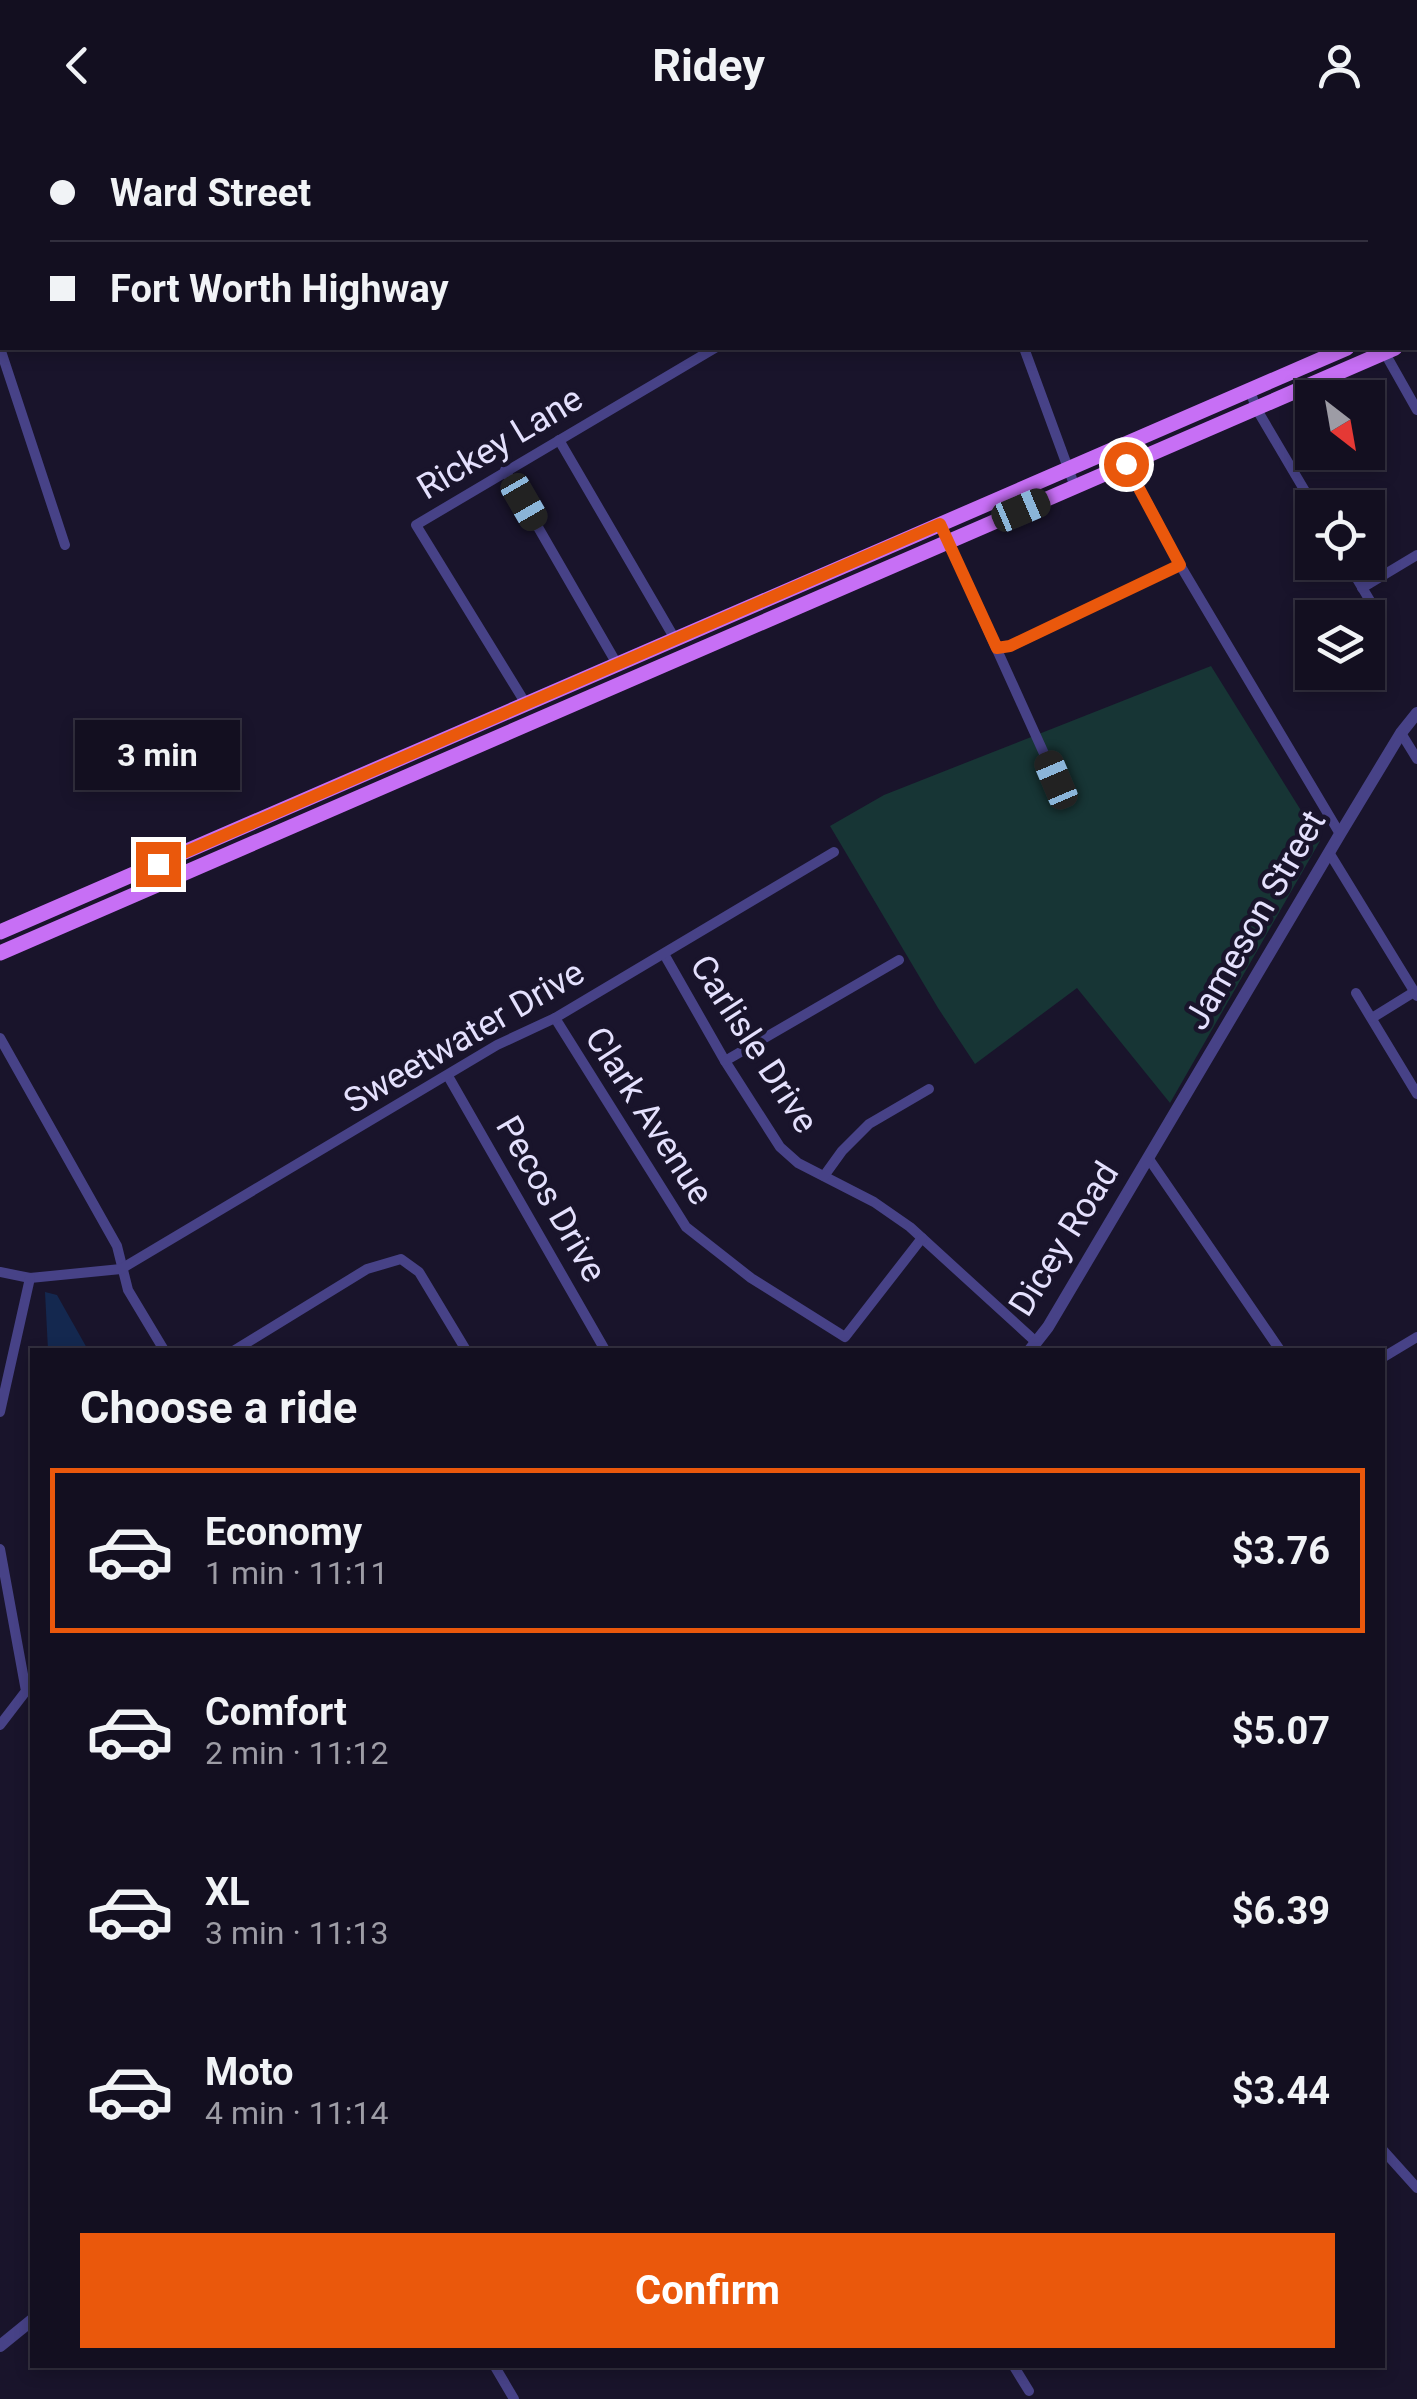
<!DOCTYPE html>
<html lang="en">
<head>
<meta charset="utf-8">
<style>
  body { margin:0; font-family:Roboto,sans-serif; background:#201d2d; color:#f1f3f6; height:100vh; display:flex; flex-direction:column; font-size:38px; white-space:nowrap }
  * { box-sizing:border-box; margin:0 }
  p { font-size:32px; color:#9d9ca5 }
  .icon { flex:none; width:55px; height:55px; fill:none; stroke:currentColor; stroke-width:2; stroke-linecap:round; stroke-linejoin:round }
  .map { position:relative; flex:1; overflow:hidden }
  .sheet { position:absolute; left:30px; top:1218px; width:1355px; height:1020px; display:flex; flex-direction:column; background:#130f20; border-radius:0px; box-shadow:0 5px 15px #0003,0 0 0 2px #322f3e }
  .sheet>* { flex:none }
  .banner { position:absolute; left:0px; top:0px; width:1418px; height:220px; box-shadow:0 5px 15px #0003,0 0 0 2px #322f3e; display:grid; align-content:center; height:220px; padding:0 50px; background:#130f20 }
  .needle { width:65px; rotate:149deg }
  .fabs { position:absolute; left:1295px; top:250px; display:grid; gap:20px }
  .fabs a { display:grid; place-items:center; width:90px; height:90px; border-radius:0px; background:#130f20; box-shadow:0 5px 15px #0003,0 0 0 2px #322f3e; font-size:50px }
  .end { position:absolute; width:45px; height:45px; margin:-22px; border:12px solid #ea580c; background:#fff; box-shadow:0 0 0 5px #fff }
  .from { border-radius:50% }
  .bubble { position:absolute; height:70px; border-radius:0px; background:#130f20; box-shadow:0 5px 15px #0003,0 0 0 2px #322f3e; font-size:32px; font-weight:700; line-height:70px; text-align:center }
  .car { position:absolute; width:30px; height:60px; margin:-30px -15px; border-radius:12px; box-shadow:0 0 8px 2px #0007; background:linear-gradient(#222 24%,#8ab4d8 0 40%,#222 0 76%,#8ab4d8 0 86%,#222 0) }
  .banner b { display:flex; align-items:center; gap:35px; height:95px; font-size:38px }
  .banner b+b { border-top:2px solid #322f3e }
  .banner i { width:25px; height:25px; background:#f1f3f6 }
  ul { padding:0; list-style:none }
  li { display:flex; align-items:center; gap:30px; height:165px; margin:0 20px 15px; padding:0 30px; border:5px solid transparent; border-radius:0px }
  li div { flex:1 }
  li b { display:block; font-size:38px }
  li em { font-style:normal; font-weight:700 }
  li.on { border-color:#ea580c }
  li>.icon { width:90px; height:90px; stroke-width:1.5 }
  h2 { padding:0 50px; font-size:45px; line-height:120px }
  .primary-button { display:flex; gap:20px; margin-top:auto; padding:20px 50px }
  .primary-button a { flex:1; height:115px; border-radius:0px; background:#ea580c; color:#fff; font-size:40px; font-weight:700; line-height:115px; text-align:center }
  header { display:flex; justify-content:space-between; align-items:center; height:130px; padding:0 50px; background:#130f20; font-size:45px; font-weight:700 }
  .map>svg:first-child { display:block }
  .green { fill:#173535 }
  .water { fill:#14284f }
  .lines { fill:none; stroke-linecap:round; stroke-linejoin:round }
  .minor { stroke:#474287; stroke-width:10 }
  .tertiary { stroke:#474287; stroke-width:12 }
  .primary { stroke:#c76ff5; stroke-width:15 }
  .route { stroke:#ea580c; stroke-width:12 }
  .labels { text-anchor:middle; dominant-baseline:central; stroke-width:9; stroke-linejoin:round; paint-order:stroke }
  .street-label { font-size:35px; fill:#e4e0fd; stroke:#19142b }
</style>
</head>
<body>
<header><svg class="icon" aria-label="back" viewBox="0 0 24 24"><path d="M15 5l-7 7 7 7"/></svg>Ridey<svg class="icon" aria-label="person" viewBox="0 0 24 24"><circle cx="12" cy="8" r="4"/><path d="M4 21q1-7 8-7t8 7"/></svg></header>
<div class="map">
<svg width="1417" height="2269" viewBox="0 0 1417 2269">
  <rect width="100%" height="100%" fill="#19142b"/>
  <polygon class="green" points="1211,536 1320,711 1170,973 1077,858 975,934 938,878 830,696 884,665"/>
  <polygon class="water" points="45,1162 57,1165 88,1220 48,1220"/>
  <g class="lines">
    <g class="minor">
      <polyline points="48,0 51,2"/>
      <polyline points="387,0 387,2"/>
      <polyline points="775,0 776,2"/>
      <polyline points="1091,0 1092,2"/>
      <polyline points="0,218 65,415"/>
      <polyline points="1024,218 1075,357"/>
      <polyline points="1382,218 1417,280"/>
      <polyline points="1250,260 1256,278 1315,378"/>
      <polyline points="559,310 675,509"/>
      <polyline points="1118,317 1180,435 1340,704"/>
      <polyline points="505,340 617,534"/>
      <polyline points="940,394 1056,650"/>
      <polyline points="1347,432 1382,491"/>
      <polyline points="1362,458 1417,425"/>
      <polyline points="997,518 1011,516 1180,435"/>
      <polyline points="526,574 416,395 715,218"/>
      <polyline points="1401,603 1417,629"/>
      <polyline points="1330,724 1417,866"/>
      <polyline points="664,824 725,931 780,1017 798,1033 874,1072 910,1097 1036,1212"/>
      <polyline points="1356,863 1417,964"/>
      <polyline points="555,888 686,1097 751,1148 845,1207 922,1108"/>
      <polyline points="1372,888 1414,862"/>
      <polyline points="0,908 117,1116 128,1160 164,1220"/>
      <polyline points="725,931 899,830"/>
      <polyline points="448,946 605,1220"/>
      <polyline points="1149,1029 1280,1220"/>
      <polyline points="824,1046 842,1021 869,994 929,959"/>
      <polyline points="0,1142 30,1148 121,1139 497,915 555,888 834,722"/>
      <polyline points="235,1220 367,1139 401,1129 419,1142 466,1220"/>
      <polyline points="1382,1228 1417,1207"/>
      <polyline points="0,1282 30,1148"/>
      <polyline points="0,1419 26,1561 0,1595"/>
      <polyline points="1382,2019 1417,2058"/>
      <polyline points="494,2235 514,2269"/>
      <polyline points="1013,2235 1029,2261"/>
    </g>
    <g class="tertiary">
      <polyline points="1323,2 1363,0"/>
      <polyline points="0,95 2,95"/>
      <polyline points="1030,1220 1048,1197 1340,704 1401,603 1417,583"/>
      <polyline points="0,2216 32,2190"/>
    </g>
    <g class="primary">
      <polyline points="1415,188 1417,187"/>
      <polyline points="1415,209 1417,208"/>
      <polyline points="0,802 1347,218"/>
      <polyline points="0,823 1395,218"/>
    </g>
  </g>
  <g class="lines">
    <polyline class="route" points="158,734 940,394 997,518 1010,516 1180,435 1126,334"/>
  </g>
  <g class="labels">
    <g class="street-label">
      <text transform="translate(500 313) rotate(-31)">Rickey Lane</text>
      <text transform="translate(1255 790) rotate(-60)">Jameson Street</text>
      <text transform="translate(464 907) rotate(-30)">Sweetwater Drive</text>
      <text transform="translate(754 914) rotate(57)">Carlisle Drive</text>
      <text transform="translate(649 986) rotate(57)">Clark Avenue</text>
      <text transform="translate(551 1069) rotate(60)">Pecos Drive</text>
      <text transform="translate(1064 1109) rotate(-58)">Dicey Road</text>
    </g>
  </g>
</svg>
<div class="fabs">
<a><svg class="needle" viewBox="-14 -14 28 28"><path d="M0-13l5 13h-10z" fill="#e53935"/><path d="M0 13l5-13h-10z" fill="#9d9ca5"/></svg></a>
<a><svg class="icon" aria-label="locate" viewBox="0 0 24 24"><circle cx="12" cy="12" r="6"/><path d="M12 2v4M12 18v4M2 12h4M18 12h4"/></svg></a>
<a><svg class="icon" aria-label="layers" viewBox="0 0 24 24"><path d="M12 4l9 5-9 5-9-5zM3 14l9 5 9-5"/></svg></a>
</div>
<i class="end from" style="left:1126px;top:334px"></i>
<i class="end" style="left:158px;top:734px"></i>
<div class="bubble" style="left:75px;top:590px;width:165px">3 min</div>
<i class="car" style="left:524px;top:372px;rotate:150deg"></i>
<i class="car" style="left:1021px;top:380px;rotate:67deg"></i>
<i class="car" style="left:1056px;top:650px;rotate:337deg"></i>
<div class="banner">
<b><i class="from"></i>Ward Street</b>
<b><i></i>Fort Worth Highway</b>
</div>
<section class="sheet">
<h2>Choose a ride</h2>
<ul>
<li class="on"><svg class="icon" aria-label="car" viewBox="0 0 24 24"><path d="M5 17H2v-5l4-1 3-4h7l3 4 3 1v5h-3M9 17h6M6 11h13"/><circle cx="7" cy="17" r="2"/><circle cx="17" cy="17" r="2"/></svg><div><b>Economy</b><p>1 min · 11:11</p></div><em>$3.76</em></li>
<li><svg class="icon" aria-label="car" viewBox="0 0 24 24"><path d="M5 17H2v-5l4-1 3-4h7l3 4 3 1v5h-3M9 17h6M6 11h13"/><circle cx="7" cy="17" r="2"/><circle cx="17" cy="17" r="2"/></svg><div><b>Comfort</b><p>2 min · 11:12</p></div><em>$5.07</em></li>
<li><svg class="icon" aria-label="car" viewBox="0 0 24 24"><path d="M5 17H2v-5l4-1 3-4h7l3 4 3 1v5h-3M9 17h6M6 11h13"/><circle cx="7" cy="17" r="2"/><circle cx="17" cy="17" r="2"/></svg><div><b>XL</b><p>3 min · 11:13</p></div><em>$6.39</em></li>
<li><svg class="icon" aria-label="car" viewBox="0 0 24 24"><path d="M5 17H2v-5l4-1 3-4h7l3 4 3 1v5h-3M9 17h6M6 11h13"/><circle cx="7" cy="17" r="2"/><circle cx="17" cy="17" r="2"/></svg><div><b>Moto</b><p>4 min · 11:14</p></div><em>$3.44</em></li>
</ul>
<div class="primary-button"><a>Confirm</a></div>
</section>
</div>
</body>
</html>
